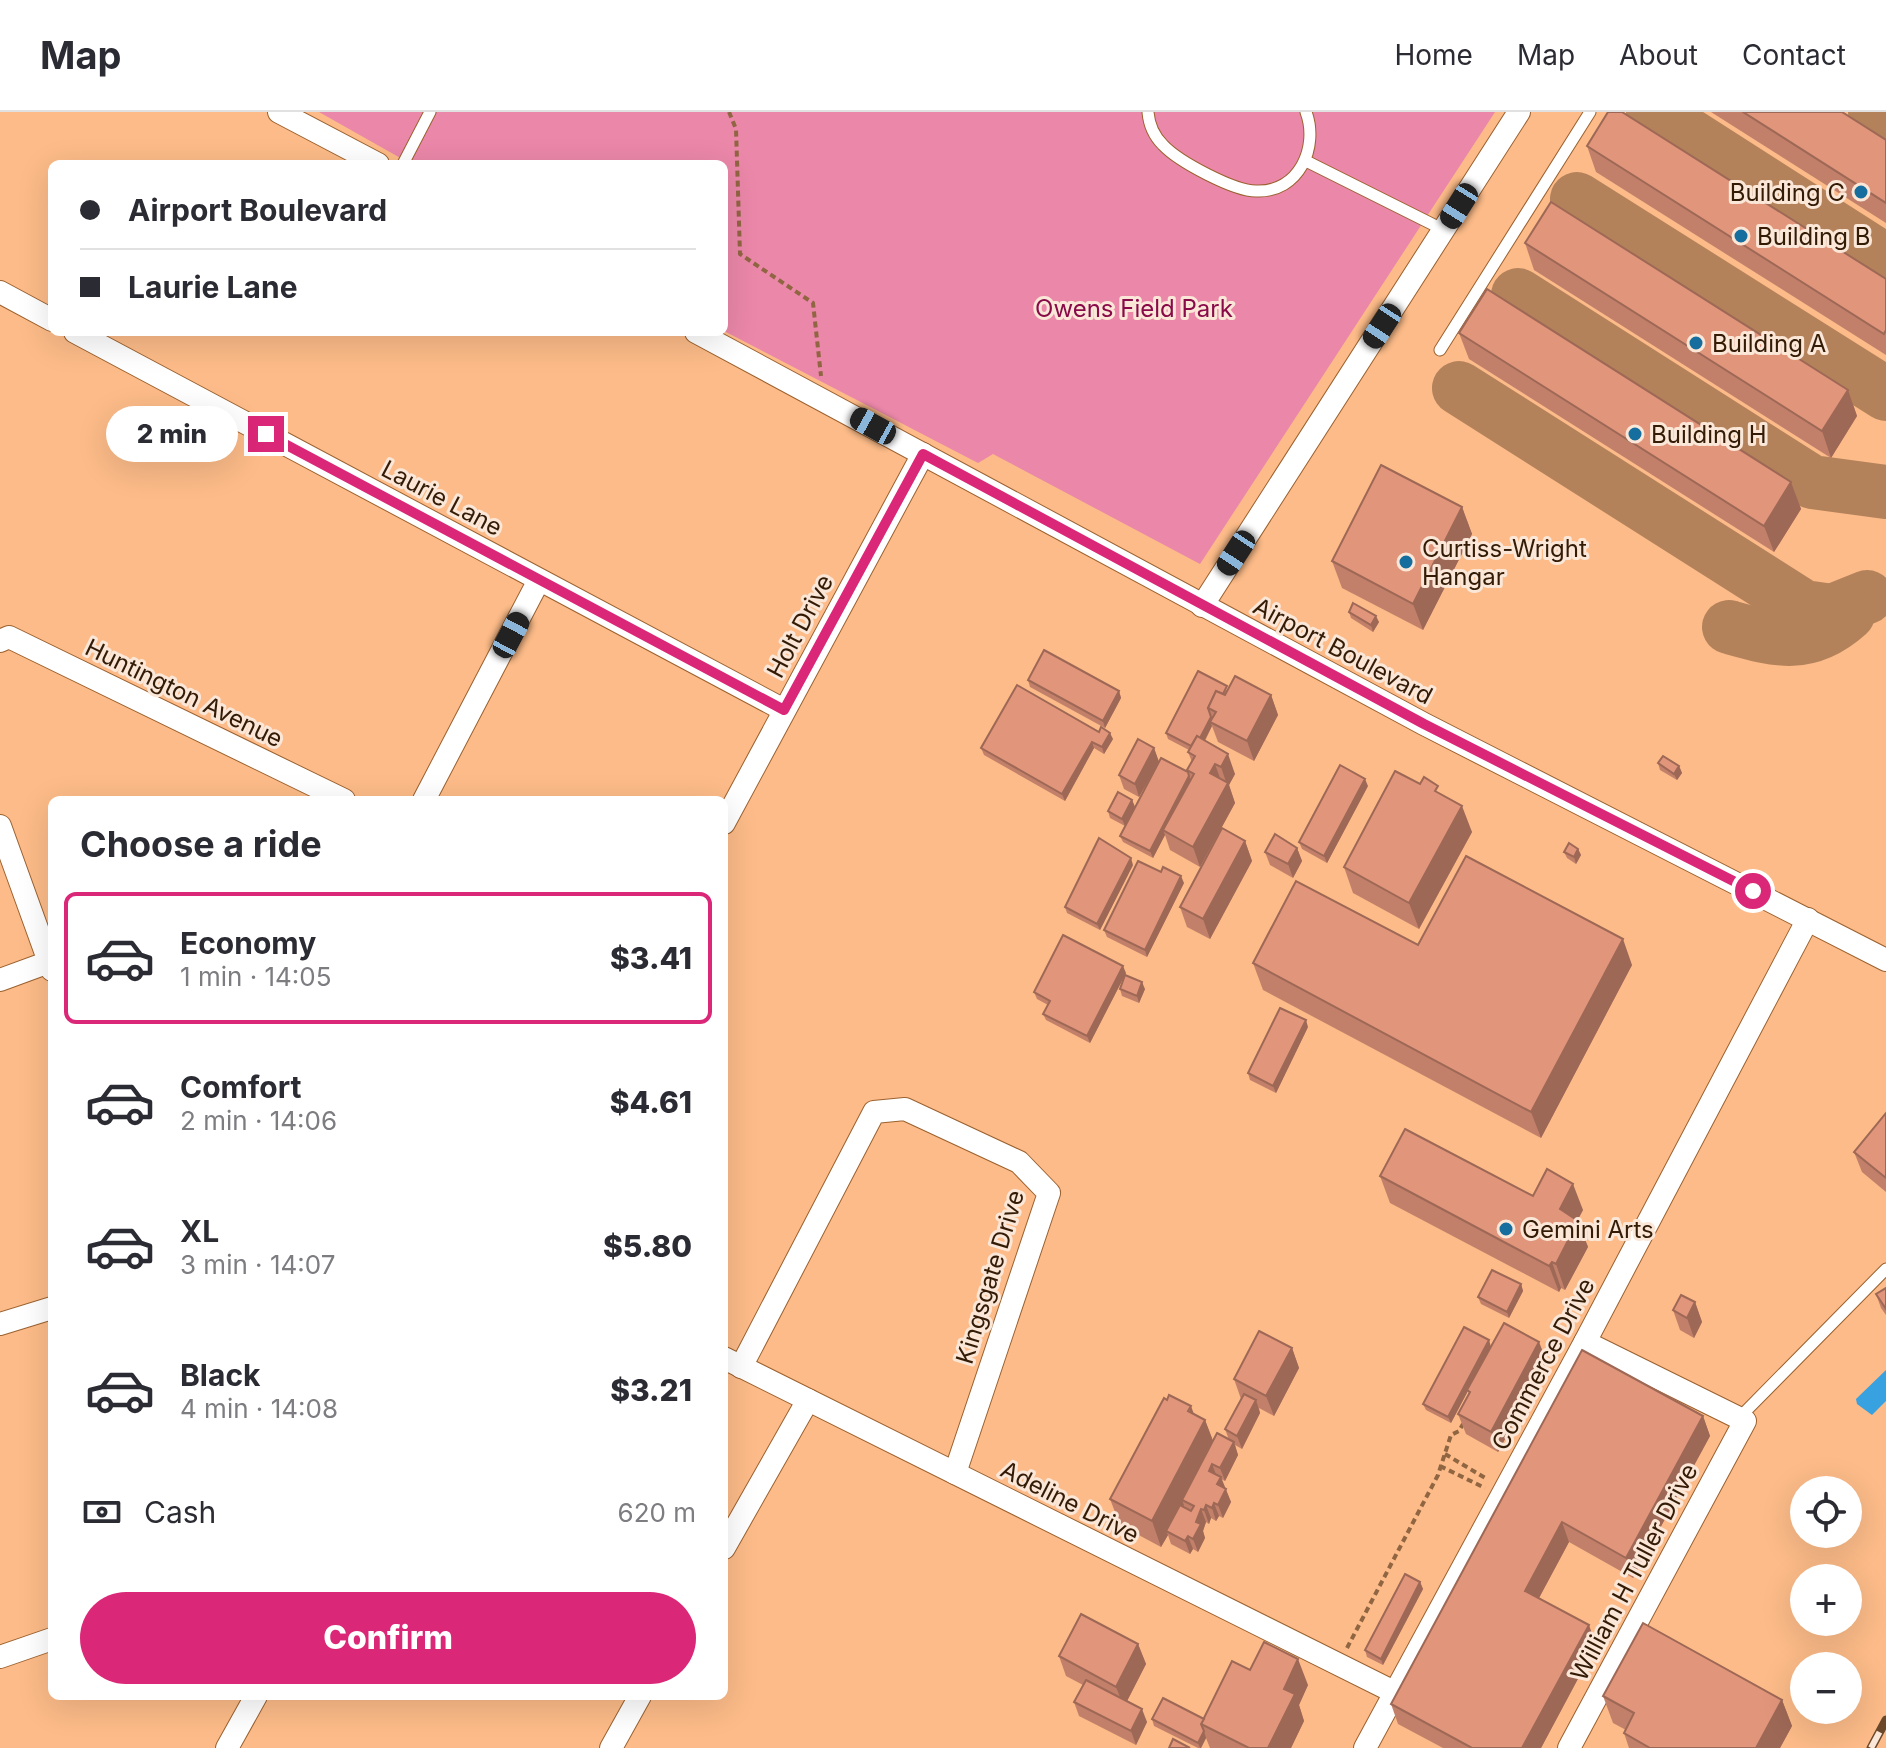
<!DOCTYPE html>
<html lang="en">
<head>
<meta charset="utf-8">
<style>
  body { margin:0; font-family:Inter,sans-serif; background:#f7f7f7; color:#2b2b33; height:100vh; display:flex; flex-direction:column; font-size:30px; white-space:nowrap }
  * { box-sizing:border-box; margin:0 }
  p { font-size:26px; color:#7c7c81 }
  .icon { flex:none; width:44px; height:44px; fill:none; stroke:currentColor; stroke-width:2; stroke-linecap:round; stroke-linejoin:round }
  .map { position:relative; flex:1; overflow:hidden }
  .drawer { position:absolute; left:48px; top:684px; width:680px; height:904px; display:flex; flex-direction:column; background:#fff; border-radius:12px; box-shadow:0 8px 32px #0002 }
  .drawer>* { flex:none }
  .banner { position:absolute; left:48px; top:48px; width:680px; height:176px; border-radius:12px; box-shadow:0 8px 32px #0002; display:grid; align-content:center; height:176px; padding:0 32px; background:#fff }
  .tools { position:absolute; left:1790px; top:1364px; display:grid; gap:16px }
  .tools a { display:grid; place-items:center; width:72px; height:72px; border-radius:50%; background:#fff; box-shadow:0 8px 32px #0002; font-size:40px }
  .end { position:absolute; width:36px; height:36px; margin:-18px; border:10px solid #db2777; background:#fff; box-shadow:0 0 0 4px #fff }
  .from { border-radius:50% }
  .bubble { position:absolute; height:56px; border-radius:28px; background:#fff; box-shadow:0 8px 32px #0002; font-size:26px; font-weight:800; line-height:56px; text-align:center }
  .car { position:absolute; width:24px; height:48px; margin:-24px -12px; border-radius:10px; box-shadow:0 0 6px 2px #0007; background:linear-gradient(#222 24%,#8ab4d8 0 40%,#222 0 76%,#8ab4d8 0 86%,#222 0) }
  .banner b { display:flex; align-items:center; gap:28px; height:76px; font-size:30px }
  .banner b+b { border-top:2px solid #e1e1e2 }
  .banner i { width:20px; height:20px; background:#2b2b33 }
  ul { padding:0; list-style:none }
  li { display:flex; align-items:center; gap:24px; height:132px; margin:0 16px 12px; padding:0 16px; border:4px solid transparent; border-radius:12px }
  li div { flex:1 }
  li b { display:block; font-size:30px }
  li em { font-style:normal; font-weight:800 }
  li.selected { border-color:#db2777 }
  li>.icon { width:72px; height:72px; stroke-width:1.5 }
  h2 { padding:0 32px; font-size:36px; line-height:96px }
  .pay { display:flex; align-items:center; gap:20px; height:88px; padding:0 32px; font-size:30px }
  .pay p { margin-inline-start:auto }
  .action { display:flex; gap:16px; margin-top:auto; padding:16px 32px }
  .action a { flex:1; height:92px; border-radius:48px; background:#db2777; color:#fff; font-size:32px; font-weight:800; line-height:92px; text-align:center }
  header { display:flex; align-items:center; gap:48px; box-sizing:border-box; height:112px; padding:0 40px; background:#fff; border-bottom:2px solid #e1e1e2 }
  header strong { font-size:38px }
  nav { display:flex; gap:44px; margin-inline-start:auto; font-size:28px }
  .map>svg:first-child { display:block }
  .green { fill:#eb87a9 }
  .water { fill:#38a1df }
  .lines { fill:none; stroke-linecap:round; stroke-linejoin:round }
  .taxiway { stroke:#b4825a; stroke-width:54 }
  .service-casing { stroke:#9b612f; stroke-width:13 }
  .minor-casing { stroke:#9b612f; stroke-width:24 }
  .path { stroke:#906542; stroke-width:4; stroke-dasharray:6 4; stroke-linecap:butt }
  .service { stroke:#fff; stroke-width:11 }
  .minor { stroke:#fff; stroke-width:22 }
  .rail-casing { stroke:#6c482b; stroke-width:9 }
  .rail { stroke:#fbe7d8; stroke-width:6; stroke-dasharray:18; stroke-linecap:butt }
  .wall { fill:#c2806a }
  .shaded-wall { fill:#9e6856 }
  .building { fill:#e1957b; stroke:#9e6856; stroke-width:2 }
  .route { stroke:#db2777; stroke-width:10 }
  .poi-dot { fill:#156e9d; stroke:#fbe7d8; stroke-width:3 }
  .labels { text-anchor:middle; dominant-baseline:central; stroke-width:6; stroke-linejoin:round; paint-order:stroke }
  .poi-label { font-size:24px; fill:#331b06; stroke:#fbe7d8; text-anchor:start }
  .park-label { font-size:24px; fill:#890a49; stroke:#fbe7d8 }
  .street-label { font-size:24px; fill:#331b06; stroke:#fbe7d8 }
</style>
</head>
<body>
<header>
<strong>Map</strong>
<nav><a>Home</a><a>Map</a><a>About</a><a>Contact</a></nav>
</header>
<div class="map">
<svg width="1886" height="1636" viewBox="0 0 1886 1636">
  <rect width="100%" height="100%" fill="#fcbb88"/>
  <polygon class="green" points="319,0 1495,0 1200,452 993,342 978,351 724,219 724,52 411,52"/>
  <polygon class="water" points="1886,1258 1886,1289 1872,1303 1857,1292 1856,1287"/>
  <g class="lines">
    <g class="taxiway">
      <polyline points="1653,0 1886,149"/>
      <polyline points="1875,0 1886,7"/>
      <polyline points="1577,87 1886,282"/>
      <polyline points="1518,183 1812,370 1886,380"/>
      <polyline points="1459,276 1804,495 1832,499 1867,485"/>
      <path d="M1729 515C1776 528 1808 538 1848 502"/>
    </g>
    <defs>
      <g id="service">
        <path d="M1148 0C1149 13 1154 24 1163 33 1179 50 1234 79 1256 79 1299 81 1319 35 1306 0"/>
        <polyline points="1306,49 1444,118"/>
        <polyline points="403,52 430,0"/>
        <polyline points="1440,238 1590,0"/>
        <polyline points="1739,1306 1886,1157"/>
      </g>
      <g id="minor">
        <polyline points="279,0 378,52"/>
        <polyline points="0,180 52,208"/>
        <polyline points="75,220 784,598"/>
        <polyline points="696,220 1424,612 1886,848"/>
        <polyline points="1202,494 1519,0"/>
        <polyline points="0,529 9,525 344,688"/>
        <polyline points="424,688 539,468"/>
        <polyline points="724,711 923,342"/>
        <polyline points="0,714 52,858"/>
        <polyline points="0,868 49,850"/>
        <polyline points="0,1212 52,1196"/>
        <polyline points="724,1246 1394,1580"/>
        <polyline points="741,1255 874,1000 905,997 1019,1050 1049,1081 955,1361"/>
        <polyline points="724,1436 808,1288"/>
        <polyline points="0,1545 52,1527"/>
        <polyline points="227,1636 256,1584"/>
        <polyline points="611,1636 640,1584"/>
        <polyline points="1365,1636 1585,1230 1808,807"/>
        <polyline points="1569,1636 1745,1309 1585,1230"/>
      </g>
    </defs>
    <use href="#service" class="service-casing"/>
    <use href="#minor" class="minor-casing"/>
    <g class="path">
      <polyline points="729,0 736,17 740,142 813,191 821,264"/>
      <polyline points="1445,1342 1487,1367"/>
      <polyline points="1440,1354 1485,1376"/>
      <polyline points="1347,1536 1438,1363 1451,1323 1459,1319 1463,1312"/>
    </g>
    <use href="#service" class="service"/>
    <use href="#minor" class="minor"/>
    <defs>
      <polyline id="rail" points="1871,1636 1886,1608"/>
    </defs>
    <use href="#rail" class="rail-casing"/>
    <use href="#rail" class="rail"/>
  </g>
  <g class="wall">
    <polygon points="1711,0 1842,0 1886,28 1886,111"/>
    <polygon points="1587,34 1886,167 1886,243 1596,60"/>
    <polygon points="1525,131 1848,278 1857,304 1831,346 1534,158"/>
    <polygon points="1459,221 1791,370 1801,397 1774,440 1469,247"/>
    <polygon points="1462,395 1472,422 1423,518 1342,476 1332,449"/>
    <polygon points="1349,500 1379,510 1373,520 1351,506"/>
    <polygon points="1028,568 1119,579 1121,586 1105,616 1030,575"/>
    <polygon points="1228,577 1271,583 1278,603 1254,649 1218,630 1212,614 1205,629 1235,662 1229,673 1235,691 1200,755 1170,738 1165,723 1153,746 1123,730 1120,724 1188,660 1192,650 1188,640 1189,638 1168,627 1166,621"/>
    <polygon points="1113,627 1104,642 1094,636 1065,689 984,643 981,636"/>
    <polygon points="1154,636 1159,650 1139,685 1124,677 1119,663"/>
    <polygon points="1658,651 1679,654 1682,661 1677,668 1660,658"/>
    <polygon points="1420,672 1442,683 1472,720 1419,817 1353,781 1344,755"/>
    <polygon points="1368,674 1327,751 1302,737 1299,730"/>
    <polygon points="1132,688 1135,695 1125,714 1110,706 1108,699"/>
    <polygon points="1245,729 1252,749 1210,827 1187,815 1180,795"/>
    <polygon points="1297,736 1302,749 1293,766 1270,753 1265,740"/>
    <polygon points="1578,737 1581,743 1576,752 1567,746 1564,740"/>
    <polygon points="1133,753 1100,818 1067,801 1065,795"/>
    <polygon points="1184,771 1147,845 1107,825 1104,818"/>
    <polygon points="1418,833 1632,853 1541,1026 1263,878 1253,851"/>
    <polygon points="1126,861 1090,931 1046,908 1043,902 1048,893 1037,887 1034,880"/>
    <polygon points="1120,877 1145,877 1139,891 1122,884"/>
    <polygon points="1308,915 1276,981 1250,968 1248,961"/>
    <polygon points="1886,1001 1886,1080 1862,1060 1854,1040"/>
    <polygon points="1380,1064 1533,1084 1583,1098 1577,1108 1588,1135 1565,1178 1561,1176 1559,1180 1390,1091"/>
    <polygon points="1521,1172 1523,1179 1509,1206 1481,1192 1478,1185"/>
    <polygon points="1886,1176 1886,1203 1881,1196 1876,1182"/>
    <polygon points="1695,1190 1702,1210 1694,1226 1680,1218 1673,1198"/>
    <polygon points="1491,1235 1547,1250 1498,1340 1466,1322 1458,1302 1469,1282 1468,1279 1451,1311 1426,1298 1423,1292"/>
    <polygon points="1292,1236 1299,1256 1274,1304 1259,1296 1260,1301 1242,1337 1235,1333 1238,1343 1225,1369 1221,1367 1231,1390 1223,1406 1219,1404 1216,1409 1211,1406 1209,1412 1206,1410 1203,1419 1205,1426 1198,1440 1193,1437 1190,1442 1171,1432 1168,1423 1161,1435 1120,1413 1110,1387 1193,1301 1205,1308 1213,1329 1229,1328 1225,1317 1241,1287 1234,1267"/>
    <polygon points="1582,1238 1703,1304 1710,1324 1633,1466 1569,1430 1539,1486 1596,1533 1541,1636 1443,1636 1398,1612 1391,1592"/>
    <polygon points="1420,1470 1423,1477 1383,1553 1367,1545 1365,1538"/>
    <polygon points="1138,1532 1146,1552 1127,1589 1147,1610 1136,1633 1079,1604 1074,1590 1083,1573 1066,1564 1059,1544"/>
    <polygon points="1250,1558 1308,1573 1299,1593 1304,1609 1291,1636 1210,1636 1206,1626 1201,1636 1198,1636 1154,1614 1152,1607 1204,1607"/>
    <polygon points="1603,1584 1782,1588 1792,1614 1780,1636 1629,1636 1624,1621 1626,1618 1613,1611"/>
  </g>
  <g class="shaded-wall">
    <polygon points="1848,278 1857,304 1831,346 1822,319"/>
    <polygon points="1791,370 1801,397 1774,440 1764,414"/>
    <polygon points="1462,395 1472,422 1423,518 1413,492"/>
    <polygon points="1376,504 1379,510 1373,520 1371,513"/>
    <polygon points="1119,579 1121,586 1105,616 1103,609"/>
    <polygon points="1271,583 1278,603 1254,649 1247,629"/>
    <polygon points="1211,605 1213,611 1210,610 1212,614 1197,643 1195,636"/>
    <polygon points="1110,621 1113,627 1104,642 1102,635"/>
    <polygon points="1092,630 1094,636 1065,689 1062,682"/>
    <polygon points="1154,636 1159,650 1139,685 1135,672"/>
    <polygon points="1228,642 1235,662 1229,673 1235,691 1200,755 1193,735 1227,673 1221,655"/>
    <polygon points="1215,652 1222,672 1210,661"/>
    <polygon points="1679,654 1682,661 1677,668 1674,662"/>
    <polygon points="1189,664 1192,671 1163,718 1165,723 1153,746 1150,739"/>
    <polygon points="1365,667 1368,674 1327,751 1324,744"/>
    <polygon points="1132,688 1135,695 1125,714 1122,707"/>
    <polygon points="1462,694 1472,720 1419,817 1409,791"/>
    <polygon points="1245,729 1252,749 1210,827 1203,807"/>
    <polygon points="1297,736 1302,749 1293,766 1288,752"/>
    <polygon points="1578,737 1581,743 1576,752 1574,745"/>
    <polygon points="1131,746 1133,753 1100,818 1097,812"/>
    <polygon points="1181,764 1184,771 1147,845 1145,838"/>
    <polygon points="1623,827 1632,853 1541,1026 1531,1000"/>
    <polygon points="1123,854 1126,861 1090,931 1087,924"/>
    <polygon points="1142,870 1145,877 1139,891 1137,884"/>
    <polygon points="1306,908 1308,915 1276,981 1273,974"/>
    <polygon points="1573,1072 1583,1098 1570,1123 1560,1097"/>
    <polygon points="1578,1109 1588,1135 1565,1178 1556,1152"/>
    <polygon points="1552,1150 1561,1176 1559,1180 1549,1154"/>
    <polygon points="1521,1172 1523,1179 1509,1206 1507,1200"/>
    <polygon points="1695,1190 1702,1210 1694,1226 1687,1206"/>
    <polygon points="1489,1228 1491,1235 1451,1311 1448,1305"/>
    <polygon points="1539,1230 1547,1250 1498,1340 1491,1320"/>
    <polygon points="1292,1236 1299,1256 1274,1304 1266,1284"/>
    <polygon points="1256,1288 1260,1301 1242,1337 1237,1324"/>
    <polygon points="1191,1294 1200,1319 1205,1308 1215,1334 1182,1388 1184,1393 1169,1421 1166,1419 1168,1423 1161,1435 1152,1409"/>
    <polygon points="1703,1304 1710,1324 1633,1466 1626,1446"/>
    <polygon points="1234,1330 1238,1343 1225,1369 1220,1356"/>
    <polygon points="1212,1352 1217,1365 1209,1359"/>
    <polygon points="1221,1365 1231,1390 1223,1406 1218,1393 1217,1372"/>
    <polygon points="1214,1391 1219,1404 1216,1409 1212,1396"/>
    <polygon points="1206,1393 1211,1406 1209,1412 1204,1398"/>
    <polygon points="1201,1397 1206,1410 1203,1419 1205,1426 1198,1440 1193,1427 1196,1410"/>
    <polygon points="1562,1410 1569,1430 1532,1499 1525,1479"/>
    <polygon points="1188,1424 1193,1437 1190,1442 1185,1429"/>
    <polygon points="1420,1470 1423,1477 1383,1553 1381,1547"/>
    <polygon points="1589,1513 1596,1533 1541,1636 1522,1636"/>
    <polygon points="1138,1532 1146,1552 1124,1595 1116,1575"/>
    <polygon points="1298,1547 1308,1573 1299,1593 1304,1609 1291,1636 1268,1636 1284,1577"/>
    <polygon points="1782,1588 1792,1614 1780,1636 1756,1636"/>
    <polygon points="1142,1597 1147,1610 1136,1633 1131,1619"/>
    <polygon points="1204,1619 1206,1626 1201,1636 1200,1636 1198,1631"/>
  </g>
  <g class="building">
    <polygon points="1608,0 1622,0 1886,167 1886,218 1884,222 1587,34"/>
    <polygon points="1743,0 1842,0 1886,28 1886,91"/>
    <polygon points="1551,90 1848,278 1822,319 1525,131"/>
    <polygon points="1487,177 1791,370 1764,414 1459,221"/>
    <polygon points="1381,353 1462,395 1413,492 1332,449"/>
    <polygon points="1353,491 1376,504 1371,513 1349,500"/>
    <polygon points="1044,538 1119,579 1103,609 1028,568"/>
    <polygon points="1198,559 1227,574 1223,582 1216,579 1208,596 1211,605 1200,626 1197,624 1191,634 1166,621"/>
    <polygon points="1235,564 1271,583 1247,629 1210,610 1216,600 1208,596 1216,579 1225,583"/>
    <polygon points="1017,573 1099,620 1101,615 1110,621 1102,635 1092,630 1062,682 981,636"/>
    <polygon points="1197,624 1228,642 1221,655 1215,652 1210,661 1228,671 1193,735 1163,718 1194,662 1187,658 1195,644 1188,640"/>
    <polygon points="1138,627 1154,636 1135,672 1119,663"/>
    <polygon points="1663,644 1679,654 1674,662 1658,651"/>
    <polygon points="1161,646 1188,660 1189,664 1150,739 1120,724"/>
    <polygon points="1340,653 1365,667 1324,744 1299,730"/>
    <polygon points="1395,659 1420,672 1424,665 1438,674 1435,679 1462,694 1409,791 1344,755"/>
    <polygon points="1118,680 1132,688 1122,707 1108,699"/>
    <polygon points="1222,716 1245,729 1203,807 1180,795"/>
    <polygon points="1275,722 1297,736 1288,752 1265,740"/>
    <polygon points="1099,726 1131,746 1097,812 1065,795"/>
    <polygon points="1569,731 1578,737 1574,745 1564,740"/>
    <polygon points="1466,744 1623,827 1531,1000 1253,851 1296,769 1418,833"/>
    <polygon points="1138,749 1161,760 1163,755 1181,764 1145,838 1104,818"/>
    <polygon points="1063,823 1123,854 1087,924 1043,902 1050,889 1034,880"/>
    <polygon points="1125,863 1142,870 1137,884 1120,877"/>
    <polygon points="1280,896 1306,908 1273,974 1248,961"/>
    <polygon points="1886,1001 1886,1066 1854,1040"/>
    <polygon points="1405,1017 1533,1084 1547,1057 1573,1072 1560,1097 1578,1109 1556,1152 1552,1150 1549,1154 1380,1064"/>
    <polygon points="1492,1158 1521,1172 1507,1200 1478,1185"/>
    <polygon points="1886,1176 1886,1197 1876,1182"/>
    <polygon points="1681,1183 1695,1190 1687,1206 1673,1198"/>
    <polygon points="1504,1211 1539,1230 1491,1320 1458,1302 1470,1280 1467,1278"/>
    <polygon points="1464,1215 1489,1228 1448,1305 1423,1292"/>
    <polygon points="1259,1219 1292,1236 1266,1284 1234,1267"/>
    <polygon points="1582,1238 1703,1304 1626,1446 1562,1410 1525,1479 1589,1513 1522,1636 1472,1636 1391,1592"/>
    <polygon points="1244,1282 1256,1288 1237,1324 1225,1317"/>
    <polygon points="1169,1283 1191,1294 1188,1299 1205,1308 1152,1409 1110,1387 1164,1286 1167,1288"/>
    <polygon points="1217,1321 1234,1330 1220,1356 1212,1352 1209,1359 1221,1365 1217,1372 1226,1377 1218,1393 1214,1391 1212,1396 1206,1393 1204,1398 1201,1397 1196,1410 1201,1412 1193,1427 1188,1424 1185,1429 1166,1419 1180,1393 1191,1399 1194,1394 1182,1388"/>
    <polygon points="1405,1462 1420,1470 1381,1547 1365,1538"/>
    <polygon points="1081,1502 1138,1532 1116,1575 1059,1544"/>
    <polygon points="1643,1511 1782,1588 1756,1636 1650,1636 1624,1621 1634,1601 1603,1584"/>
    <polygon points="1264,1530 1298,1547 1284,1577 1295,1582 1268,1636 1249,1636 1201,1612 1232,1549 1250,1558"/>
    <polygon points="1086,1568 1142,1597 1131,1619 1074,1590"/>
    <polygon points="1163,1586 1204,1607 1201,1612 1204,1619 1198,1631 1152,1607"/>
    <polygon points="1173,1627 1190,1636 1169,1636"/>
  </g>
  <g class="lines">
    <polyline class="route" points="266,322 784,598 923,342 1424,612 1753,779"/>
  </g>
  <g class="poi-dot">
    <circle cx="1861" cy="80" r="8"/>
    <circle cx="1741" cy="124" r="8"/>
    <circle cx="1696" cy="231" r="8"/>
    <circle cx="1635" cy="322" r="8"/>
    <circle cx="1406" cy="450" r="8"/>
    <circle cx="1506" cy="1117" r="8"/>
  </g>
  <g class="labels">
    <g class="poi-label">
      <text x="1845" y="80" text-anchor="end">Building C</text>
      <text x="1757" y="124">Building B</text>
      <text x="1712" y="231">Building A</text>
      <text x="1651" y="322">Building H</text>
      <text x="1422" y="436">Curtiss-Wright<tspan x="1422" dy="28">Hangar</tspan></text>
      <text x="1522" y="1117">Gemini Arts</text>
    </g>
    <g class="park-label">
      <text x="1134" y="196">Owens Field Park</text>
    </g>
    <g class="street-label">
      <text transform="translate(442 386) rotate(28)">Laurie Lane</text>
      <text transform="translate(800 514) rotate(-62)">Holt Drive</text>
      <text transform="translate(1343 539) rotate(28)">Airport Boulevard</text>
      <text transform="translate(184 581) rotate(26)">Huntington Avenue</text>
      <text transform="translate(990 1165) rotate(-73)">Kingsgate Drive</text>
      <text transform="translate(1543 1252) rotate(-62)">Commerce Drive</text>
      <text transform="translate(1070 1390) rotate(27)">Adeline Drive</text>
      <text transform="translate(1634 1460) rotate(-62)">William H Tuller Drive</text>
    </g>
  </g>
</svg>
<div class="tools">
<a><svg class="icon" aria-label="locate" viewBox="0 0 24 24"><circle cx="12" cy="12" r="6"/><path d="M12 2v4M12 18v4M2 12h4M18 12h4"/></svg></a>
<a>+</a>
<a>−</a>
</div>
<i class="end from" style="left:1753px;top:779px"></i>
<i class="end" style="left:266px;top:322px"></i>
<div class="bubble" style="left:106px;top:294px;width:132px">2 min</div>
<i class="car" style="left:1459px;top:94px;rotate:212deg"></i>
<i class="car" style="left:1382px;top:214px;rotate:213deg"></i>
<i class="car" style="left:873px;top:314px;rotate:299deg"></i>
<i class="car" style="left:1236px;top:441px;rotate:213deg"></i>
<i class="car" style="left:511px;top:523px;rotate:28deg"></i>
<div class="banner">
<b><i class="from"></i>Airport Boulevard</b>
<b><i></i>Laurie Lane</b>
</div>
<section class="drawer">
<h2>Choose a ride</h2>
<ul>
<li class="selected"><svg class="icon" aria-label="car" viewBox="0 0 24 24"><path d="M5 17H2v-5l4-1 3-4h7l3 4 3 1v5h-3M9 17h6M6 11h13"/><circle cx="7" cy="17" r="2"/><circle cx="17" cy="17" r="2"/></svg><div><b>Economy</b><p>1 min · 14:05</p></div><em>$3.41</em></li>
<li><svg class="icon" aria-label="car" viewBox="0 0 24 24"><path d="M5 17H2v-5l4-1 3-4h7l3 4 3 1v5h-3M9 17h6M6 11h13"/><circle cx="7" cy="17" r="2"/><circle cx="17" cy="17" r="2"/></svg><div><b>Comfort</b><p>2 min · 14:06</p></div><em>$4.61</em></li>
<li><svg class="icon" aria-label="car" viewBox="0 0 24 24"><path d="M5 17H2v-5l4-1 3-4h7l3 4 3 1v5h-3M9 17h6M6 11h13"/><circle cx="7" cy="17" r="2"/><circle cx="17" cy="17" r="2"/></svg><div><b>XL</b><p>3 min · 14:07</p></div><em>$5.80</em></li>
<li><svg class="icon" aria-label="car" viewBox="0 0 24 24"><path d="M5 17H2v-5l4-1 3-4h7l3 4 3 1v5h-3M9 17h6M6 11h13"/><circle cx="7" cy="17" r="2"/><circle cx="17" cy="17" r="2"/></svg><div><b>Black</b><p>4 min · 14:08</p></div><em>$3.21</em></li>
</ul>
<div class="pay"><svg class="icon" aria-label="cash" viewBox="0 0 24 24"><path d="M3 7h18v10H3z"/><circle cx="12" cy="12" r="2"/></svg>Cash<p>620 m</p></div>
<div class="action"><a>Confirm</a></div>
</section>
</div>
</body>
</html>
